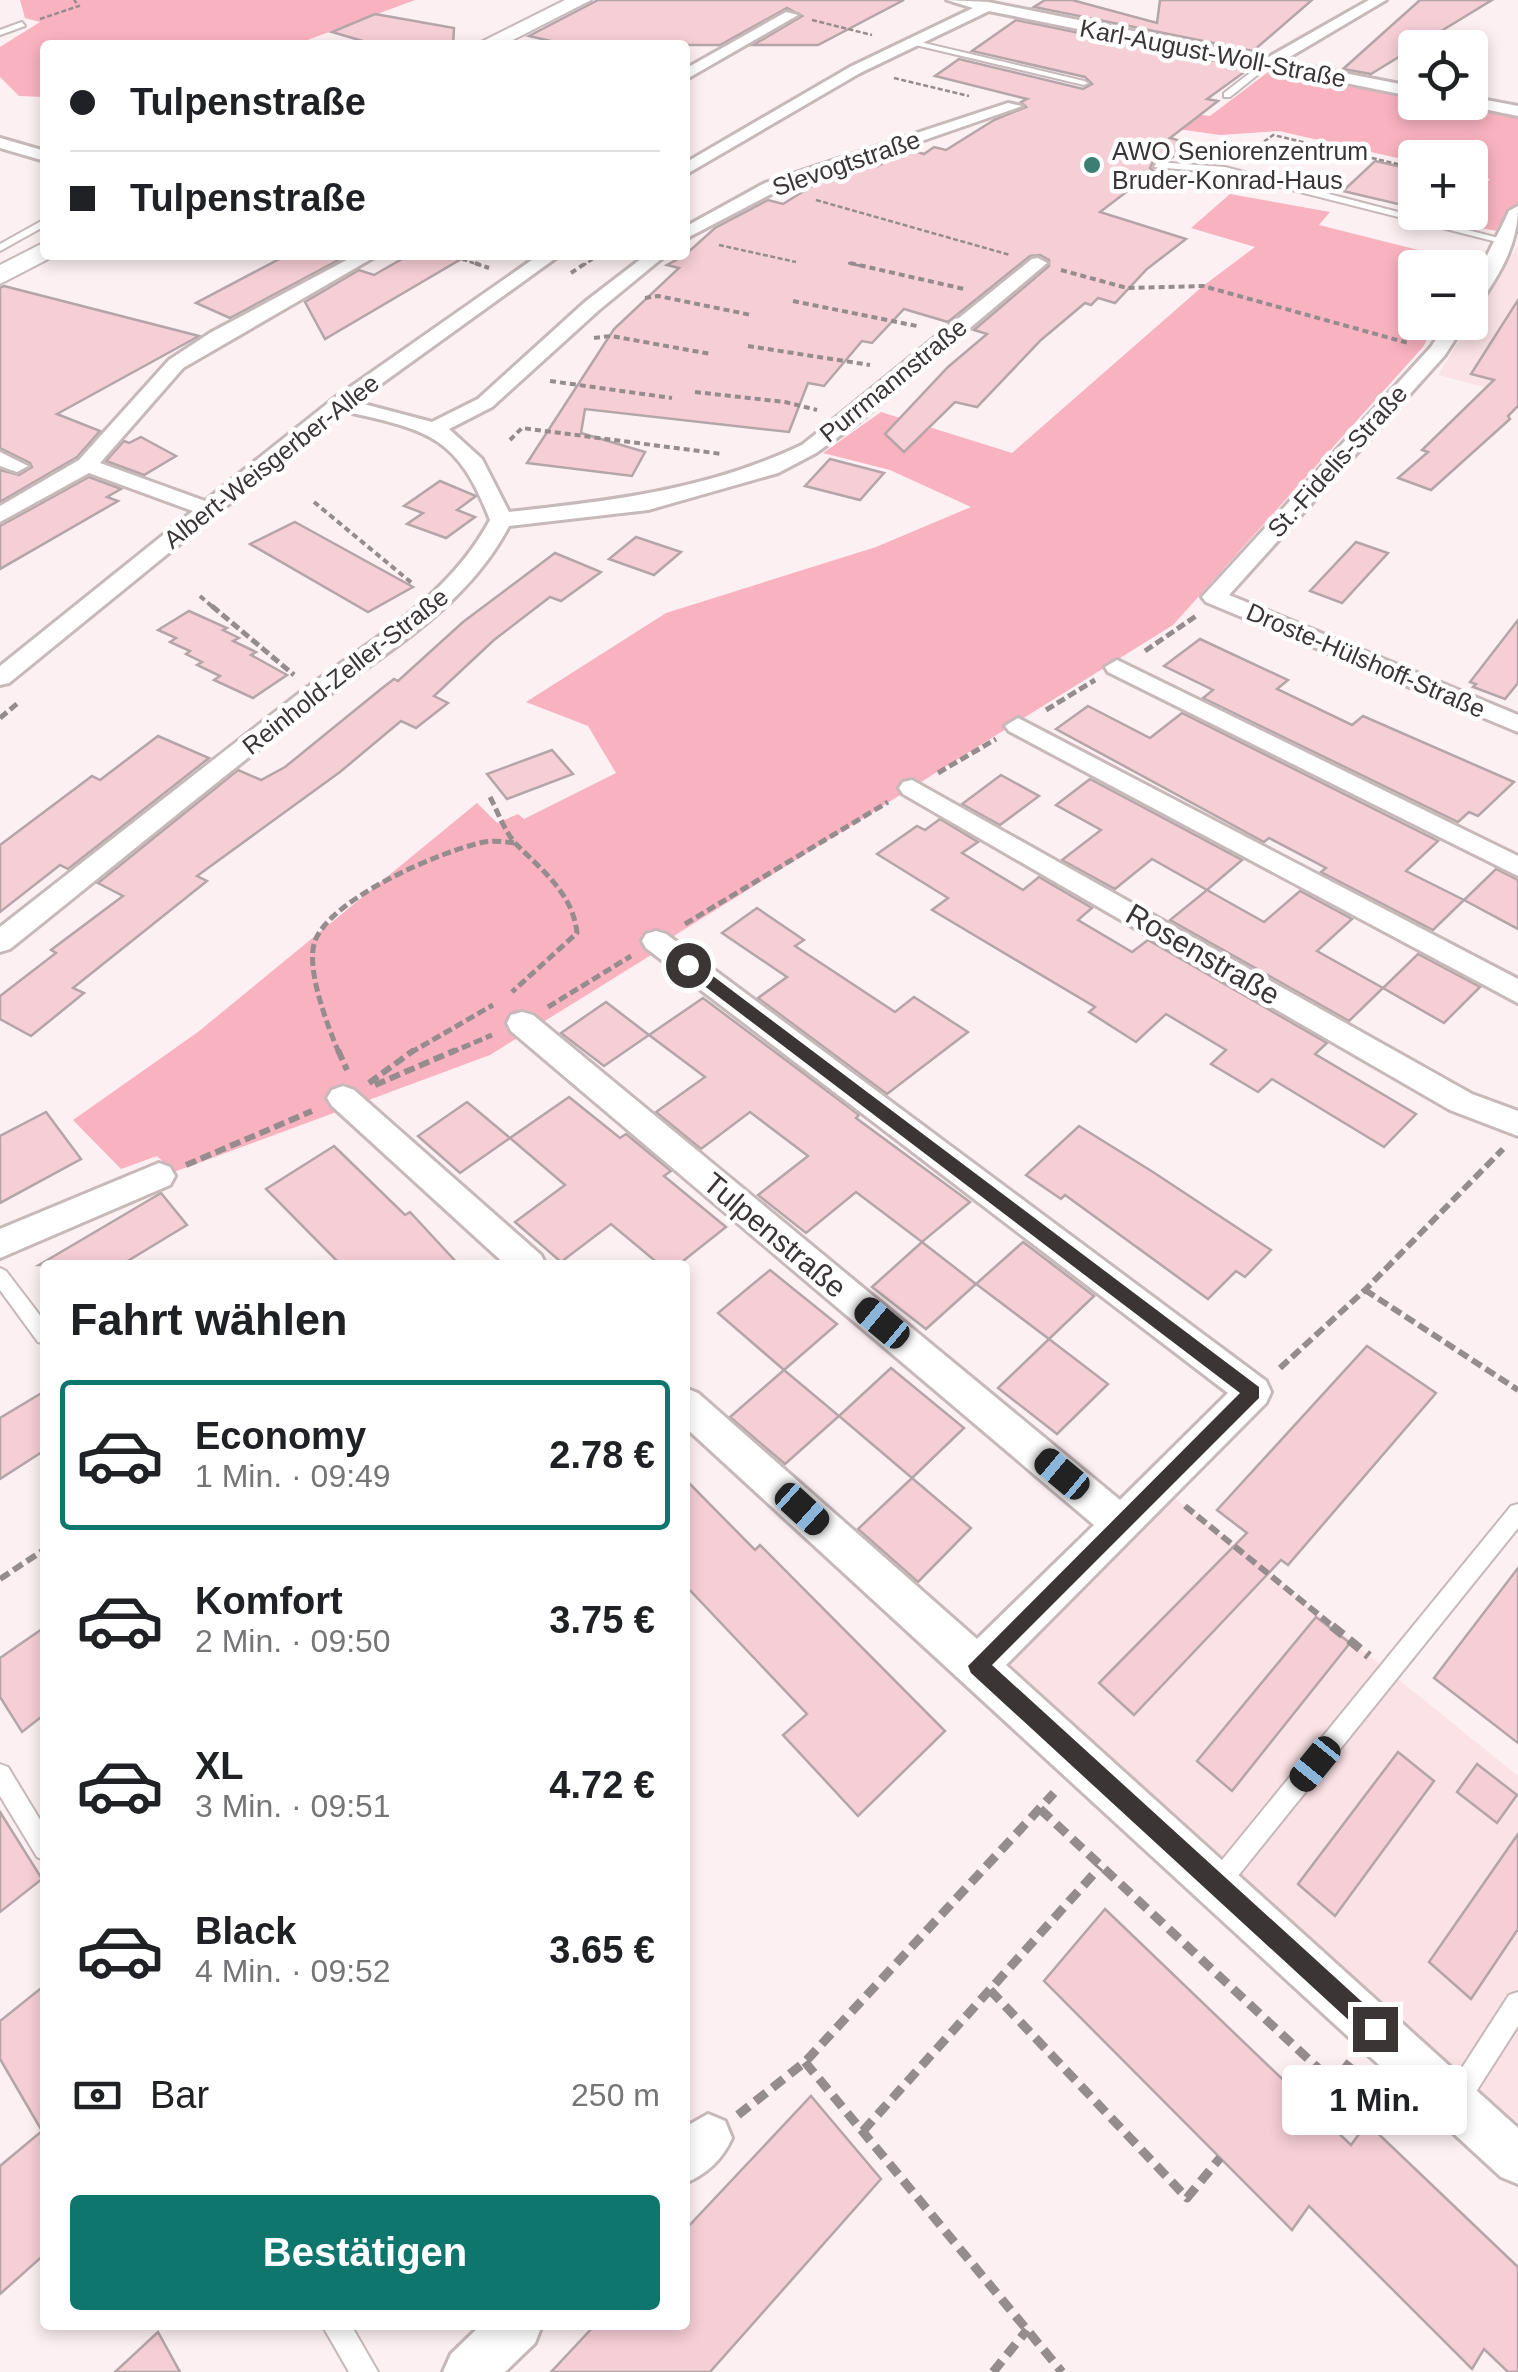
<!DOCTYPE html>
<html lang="de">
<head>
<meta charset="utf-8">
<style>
  body { margin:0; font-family:Arial,sans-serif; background:#f6f6f6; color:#202124; height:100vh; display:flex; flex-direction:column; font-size:38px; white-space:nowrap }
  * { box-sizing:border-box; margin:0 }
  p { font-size:32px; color:#757577 }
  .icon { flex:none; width:55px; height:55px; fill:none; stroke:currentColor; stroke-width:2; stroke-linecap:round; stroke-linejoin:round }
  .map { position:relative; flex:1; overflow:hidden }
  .side { position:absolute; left:40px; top:1260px; width:650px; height:1070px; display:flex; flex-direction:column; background:#fff; border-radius:10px; box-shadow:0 5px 15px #0003 }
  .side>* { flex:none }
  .guide { position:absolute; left:40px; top:40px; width:650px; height:220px; border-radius:10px; box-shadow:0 5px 15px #0003; display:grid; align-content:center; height:220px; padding:0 30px; background:#fff }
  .fabs { position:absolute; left:1398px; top:30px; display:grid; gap:20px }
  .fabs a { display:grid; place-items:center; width:90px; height:90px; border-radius:10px; background:#fff; box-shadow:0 5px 15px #0003; font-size:50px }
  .end { position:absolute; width:45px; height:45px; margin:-22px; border:12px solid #3b3536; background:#fff; box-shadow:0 0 0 5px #fff }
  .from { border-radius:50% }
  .bubble { position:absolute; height:70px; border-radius:10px; background:#fff; box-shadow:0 5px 15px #0003; font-size:32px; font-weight:600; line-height:70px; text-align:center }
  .car { position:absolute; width:30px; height:60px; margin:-30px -15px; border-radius:12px; box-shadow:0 0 8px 2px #0007; background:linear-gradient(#222 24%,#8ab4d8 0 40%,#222 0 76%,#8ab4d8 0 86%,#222 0) }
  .guide b { display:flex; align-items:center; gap:35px; height:95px; font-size:38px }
  .guide b+b { border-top:2px solid #e0e0e0 }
  .guide i { width:25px; height:25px; background:#202124 }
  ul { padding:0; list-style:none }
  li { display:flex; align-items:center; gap:30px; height:150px; margin:0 20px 15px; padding:0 10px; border:5px solid transparent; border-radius:10px }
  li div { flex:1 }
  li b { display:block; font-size:38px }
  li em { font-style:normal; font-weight:600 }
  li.current { border-color:#0f766e }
  li>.icon { width:90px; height:90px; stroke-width:1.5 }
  h2 { padding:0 30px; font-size:45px; line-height:120px }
  .pay { display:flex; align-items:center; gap:25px; height:110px; padding:0 30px; font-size:38px }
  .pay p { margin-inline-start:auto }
  .action { display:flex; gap:20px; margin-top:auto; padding:20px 30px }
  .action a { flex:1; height:115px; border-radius:10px; background:#0f766e; color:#fff; font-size:40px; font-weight:600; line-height:115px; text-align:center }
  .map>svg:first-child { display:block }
  .built { fill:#fbe2e6 }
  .green { fill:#f9b2c0 }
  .building { fill:#f6ced5; stroke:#b4a5a8; stroke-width:2.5 }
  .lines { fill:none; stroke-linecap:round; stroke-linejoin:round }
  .lane-casing { stroke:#c7b8ba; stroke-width:4 }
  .street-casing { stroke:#c7b8ba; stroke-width:6 }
  .secondary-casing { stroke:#c7b8ba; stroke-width:4 }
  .path-far4 { stroke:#958c8d; stroke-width:2.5; stroke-dasharray:5 2.5; stroke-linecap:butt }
  .path-far3 { stroke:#958c8d; stroke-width:4; stroke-dasharray:6 4; stroke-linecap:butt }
  .path-far2 { stroke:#958c8d; stroke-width:5; stroke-dasharray:9 4; stroke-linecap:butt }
  .path-far1 { stroke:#958c8d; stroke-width:6; stroke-dasharray:11 5; stroke-linecap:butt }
  .path { stroke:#958c8d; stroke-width:9; stroke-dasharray:14 8; stroke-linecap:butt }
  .lane { fill:#fff; fill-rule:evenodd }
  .street { fill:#fff; fill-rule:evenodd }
  .secondary { fill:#fff; fill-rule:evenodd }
  .route { fill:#3b3536 }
  .poi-dot { fill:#3b7f72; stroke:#fff; stroke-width:4 }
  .labels { text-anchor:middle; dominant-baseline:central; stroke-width:9; stroke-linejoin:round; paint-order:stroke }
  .far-street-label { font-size:25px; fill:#3b3536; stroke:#fff }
  .far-poi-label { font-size:25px; fill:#3b3536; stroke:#fff; text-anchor:start }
  .street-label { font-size:30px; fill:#3b3536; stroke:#fff }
</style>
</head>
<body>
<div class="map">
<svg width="1518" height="2372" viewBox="0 0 1518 2372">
  <rect width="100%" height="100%" fill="#fdf0f2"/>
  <g class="built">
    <polygon points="1518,245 1518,396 1438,375"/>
    <polygon points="1161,1487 1518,1776 1518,2160 978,1666"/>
  </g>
  <g class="green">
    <polygon points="20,0 415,0 294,45 45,45 45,97 19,96 0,77 0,47 40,22 25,18"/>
    <polygon points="1272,69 1415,96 1415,102 1452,103 1518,115 1518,204 1508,233 1453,223 1462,213 1470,212 1470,203 1490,179 1470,174 1470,158 1415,158 1415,162 1279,131 1220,135 1142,124 1157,109 1210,116"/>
    <polygon points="1230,194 1330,212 1319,225 1470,263 1467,267 1415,268 1415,322 1436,323 1423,347 1173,625 653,949 656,952 490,1055 174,1172 157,1156 121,1169 73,1120 198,1032 477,803 497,823 518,814 524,819 616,773 588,726 526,702 666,613 876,547 971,507 890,470 823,453 881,412 1012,453 1203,286 1255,247 1191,228"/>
  </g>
  <g class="building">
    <polygon points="598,0 904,0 818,45 753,45 802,16 787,8 720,45 568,45 529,36"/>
    <polygon points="1045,0 1072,0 1157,23 1160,0 1312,0 1253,51 1034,7"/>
    <polygon points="1420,0 1492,0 1371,74 1343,69"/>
    <polygon points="375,14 454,28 453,45 376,45 332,32"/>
    <polygon points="1016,20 1250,68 1207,99 1218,101 1170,138 1191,144 1170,159 1154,160 1150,168 1154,171 1100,212 1186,239 1147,269 1115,303 1098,298 1091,305 1085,303 1041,340 977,407 955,402 904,452 885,434 948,367 987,334 974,330 1049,266 1049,260 1040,255 1030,256 948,322 904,309 872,343 862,341 824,386 808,383 789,432 585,409 581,433 645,452 632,476 527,463 614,329 679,268 667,265 685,255 715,228 768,200 783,204 825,178 867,164 878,166 908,149 924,154 934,147 946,150 994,120 1026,107 1021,102 1027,99 935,76 959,59 1083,89 1092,84 1085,77 972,51"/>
    <polygon points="1375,161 1415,170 1415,208 1343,191"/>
    <polygon points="279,255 348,255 230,318 196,303 281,258"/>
    <polygon points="409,255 468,255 325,339 305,302 359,270 374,275"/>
    <polygon points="4,286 199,336 57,414 100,431 77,457 0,502 0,470 19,475 32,467 30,463 0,448 0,288"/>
    <polygon points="1518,300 1518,406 1508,416 1510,419 1431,490 1398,478 1428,452 1422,450 1494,380 1471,374"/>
    <polygon points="141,437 176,456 144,475 106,461 124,441 129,443"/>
    <polygon points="830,459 884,473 860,500 805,486"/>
    <polygon points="89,477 121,489 107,497 118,501 0,569 0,526"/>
    <polygon points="440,481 476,496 457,510 475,517 446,538 407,524 423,513 404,506"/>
    <polygon points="295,522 413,587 368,612 250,544"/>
    <polygon points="636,537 681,552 654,575 609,559"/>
    <polygon points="1356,542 1388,553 1342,603 1310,591"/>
    <polygon points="555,553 601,572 561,601 550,597 494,640 434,696 448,703 416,728 401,721 340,772 197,876 207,881 73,988 84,993 31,1036 0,1019 0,996 56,953 51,950 123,896 98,883 238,770 261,780 285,767 381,689 394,679 398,681 463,622"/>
    <polygon points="189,611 227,628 223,630 239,638 233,641 256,652 251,655 287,675 253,698 214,680 220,676 197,665 202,662 186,654 190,651 170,642 176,638 158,630"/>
    <polygon points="1518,620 1518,683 1505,699 1473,687 1476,684 1470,682"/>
    <polygon points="1200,639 1288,680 1277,689 1352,725 1363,716 1514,782 1478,816 1469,812 1458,822 1203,698 1213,690 1164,666"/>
    <polygon points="1088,706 1150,738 1182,713 1438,841 1406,871 1464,900 1433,930 1321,872 1326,868 1269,838 1264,842 1056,729"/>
    <polygon points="158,736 209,758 68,869 60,865 0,912 0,845 92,776 100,780"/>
    <polygon points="552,750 573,774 507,799 487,774"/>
    <polygon points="1001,775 1039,796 1000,825 962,804"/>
    <polygon points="1090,779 1242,860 1207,890 1152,859 1115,889 1062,860 1101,830 1056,805"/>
    <polygon points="940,819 978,842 962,853 1023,890 1039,877 1092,908 1078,920 1132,952 1148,940 1327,1043 1315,1054 1416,1114 1384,1147 1272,1079 1258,1092 1211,1064 1226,1050 1166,1014 1136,1042 1089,1012 1095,1007 932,910 948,898 877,854 917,826 925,830"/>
    <polygon points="1496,869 1518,880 1518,929 1464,900"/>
    <polygon points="1207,890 1264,922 1300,891 1352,919 1317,951 1383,988 1349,1021 1170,920"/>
    <polygon points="757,908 804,940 795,946 895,1012 914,997 968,1032 887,1094 758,998 787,977 722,933"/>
    <polygon points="1418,954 1480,987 1444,1023 1383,988"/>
    <polygon points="703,998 859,1115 856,1118 970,1202 922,1242 856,1192 806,1233 758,1195 808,1156 750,1112 701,1149 656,1112 705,1077 649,1035"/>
    <polygon points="606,1002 649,1035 604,1066 561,1033"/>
    <polygon points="569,1097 620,1138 626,1134 671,1171 664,1176 726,1227 678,1265 660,1265 611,1224 561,1262 515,1222 565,1185 510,1138"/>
    <polygon points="467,1102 510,1138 460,1173 418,1136"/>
    <polygon points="46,1112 81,1159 0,1203 0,1136"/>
    <polygon points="1079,1126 1153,1172 1271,1250 1245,1277 1236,1271 1208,1299 1065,1195 1061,1199 1026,1175"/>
    <polygon points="334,1146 405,1215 410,1212 459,1265 341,1265 266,1189"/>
    <polygon points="161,1193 187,1225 121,1265 39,1265"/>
    <polygon points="922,1242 976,1284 926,1329 872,1287"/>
    <polygon points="1023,1242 1094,1296 1049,1339 976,1284"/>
    <polygon points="770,1270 837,1324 784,1370 718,1313"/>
    <polygon points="1049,1339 1108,1384 1057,1434 998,1388"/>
    <polygon points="1367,1346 1436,1393 1288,1565 1281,1560 1134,1715 1099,1683 1247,1533 1217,1510"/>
    <polygon points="891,1368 964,1428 912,1478 839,1416"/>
    <polygon points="784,1370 839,1416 785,1464 730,1417"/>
    <polygon points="45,1391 45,1450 0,1479 0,1418"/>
    <polygon points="912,1478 971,1528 918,1582 858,1529"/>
    <polygon points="685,1479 755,1550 760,1545 945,1731 858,1816 783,1735 807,1714 685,1585"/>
    <polygon points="1518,1568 1518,1743 1434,1678"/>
    <polygon points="1316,1617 1350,1643 1232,1791 1197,1761"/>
    <polygon points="45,1627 45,1714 22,1732 0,1697 0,1658"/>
    <polygon points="1398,1752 1434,1781 1335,1916 1298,1884"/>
    <polygon points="1477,1764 1517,1795 1497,1823 1457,1792"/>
    <polygon points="0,1812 42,1879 0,1912"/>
    <polygon points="1518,1834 1518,1929 1471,1999 1429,1962"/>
    <polygon points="1105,1909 1351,2145 1367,2123 1518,2267 1518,2372 1508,2372 1484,2349 1472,2369 1309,2206 1292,2230 1044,1981"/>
    <polygon points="45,1985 45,2254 0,2294 0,2166 42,2131 0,2059 0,2021"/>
    <polygon points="811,2096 881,2179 710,2372 551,2372 595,2325 685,2325 685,2230"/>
    <polygon points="158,2332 180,2372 115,2372"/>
  </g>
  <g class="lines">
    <defs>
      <g id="lane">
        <polygon points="22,22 25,26 0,35 0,30"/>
        <polygon points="907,39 1084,81 1088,83 1084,85 907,43"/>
        <polygon points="1264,62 1271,64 1230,97 1224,97 1224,93"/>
        <polygon points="1157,162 1225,167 1510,241 1505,244 1225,173 1154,167"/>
        <polygon points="45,219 45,226 0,251 0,244"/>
        <polygon points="0,1268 6,1271 45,1322 45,1344 38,1342 0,1290"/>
        <polygon points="1518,1504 1518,1528 1225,1892 1217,1896 1209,1892 1205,1884 1209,1876 1511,1506"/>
        <polygon points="0,1764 8,1767 45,1828 45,1861 37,1857 0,1796"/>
        <polygon points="1518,1992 1518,2026 1465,2109 1456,2113 1447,2109 1443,2100 1447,2091 1509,1995"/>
        <polygon points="322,2325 351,2325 378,2372 349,2372"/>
      </g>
      <g id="street">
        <polygon points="947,0 988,2 1267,58 1369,0 1386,0 1283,61 1415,87 1415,97 989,11 860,73 685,175 685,163 850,67 973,8"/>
        <polygon points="786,12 798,15 685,80 685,69"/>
        <polygon points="1470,97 1518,106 1518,116 1464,105 1463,102 1470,102"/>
        <polygon points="1008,103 1022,106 777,191 685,239 685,227 765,183"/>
        <polygon points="0,138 45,151 45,161 0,148"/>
        <path d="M1518 206C1518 246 1499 275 1477 307L1470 309C1470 280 1497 239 1509 211Z"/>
        <path d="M356 255H378L183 368 100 463 205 501 332 400 539 255H560L356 402 432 422 478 399 585 302 646 255H666L599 310 492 407 449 429 482 459 509 512C611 501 707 490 802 445L1032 259 1038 258 1047 263 856 424 816 453 778 473 648 510 509 526C465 610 382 653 309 710 208 788 110 869 10 949L0 952V927C96 852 192 776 288 702 361 645 445 604 490 520 457 434 427 430 343 411L9 683 0 685V666L193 511 89 473 0 522V506L79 460 169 360 210 333Z"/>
        <polygon points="1447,322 1466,322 1445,355 1229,595 1518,715 1518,732 1206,602 1202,597 1431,347"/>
        <polygon points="0,452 28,466 17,472 0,466"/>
        <polygon points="1117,660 1518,856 1518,876 1108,672 1105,667"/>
        <polygon points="1018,718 1518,979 1518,1003 1009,731 1005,726"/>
        <polygon points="912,780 1472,1094 1518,1111 1518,1136 1450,1110 903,794 899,788 903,782"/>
        <polygon points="656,931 666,934 1266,1381 1271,1392 1266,1403 1006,1665 1518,2128 1518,2184 1501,2177 685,1427 685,1388 698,1393 977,1639 1094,1525 511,1031 507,1023 511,1015 522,1012 533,1015 1120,1500 1228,1393 646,948 642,941 646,934"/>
        <polygon points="343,1086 354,1090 541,1255 546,1265 506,1265 332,1106 327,1098 332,1090"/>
        <polygon points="159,1163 170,1167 175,1176 170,1185 0,1258 0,1229"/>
        <path d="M708 2114 725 2121 732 2138C722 2160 707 2174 685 2183V2127Z"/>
        <polygon points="481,2325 542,2325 535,2343 505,2372 443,2372 451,2354"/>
      </g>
      <g id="secondary">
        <polygon points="565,0 591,0 503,45 475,45"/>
        <polygon points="45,242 45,255 54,256 0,284 0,265"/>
      </g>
    </defs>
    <use href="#lane" class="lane-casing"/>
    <use href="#street" class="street-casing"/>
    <use href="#secondary" class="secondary-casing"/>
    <g class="path-far4">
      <polyline points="40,19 79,6 74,0"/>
      <polyline points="812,20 872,35"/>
      <polyline points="894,78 969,96"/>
      <polyline points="1246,155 1273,135 1415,168"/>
      <polyline points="1470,181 1477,182 1470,190"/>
      <polyline points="816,200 1010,255"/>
      <polyline points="719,245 796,262"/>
      <polyline points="448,255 483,266"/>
      <polyline points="848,263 861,266"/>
      <polyline points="582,266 600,255"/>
    </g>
    <g class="path-far3">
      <polyline points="475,263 489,268"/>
      <polyline points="850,263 964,289"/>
      <polyline points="1061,270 1127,288 1203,286 1408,343"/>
      <polyline points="571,273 586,263"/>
      <polyline points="645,298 658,296 751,315"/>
      <polyline points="793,301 917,326"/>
      <polyline points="594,338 611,336 711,354"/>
      <polyline points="748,346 870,365"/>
      <polyline points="550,381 672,398"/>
      <polyline points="695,392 785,402 817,410"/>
      <polyline points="510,440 522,428 722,454"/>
      <polyline points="314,502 413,584"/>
      <polyline points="200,596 215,609"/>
    </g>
    <g class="path-far2">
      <polyline points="212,606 294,675"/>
      <polyline points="1145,651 1196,616"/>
      <polyline points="1046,710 1095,680"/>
      <polyline points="0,718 18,703"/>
      <polyline points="938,773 996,739"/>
      <path d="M490 797C498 812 505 833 517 845 543 871 573 894 577 933L512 992"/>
      <polyline points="685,924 888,802"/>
      <polyline points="548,1007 631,956"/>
      <path d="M339 1053C328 1027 305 968 315 941 331 898 441 851 484 842 495 840 505 842 515 843"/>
      <polyline points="410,1053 493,1005"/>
      <polyline points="450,1053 492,1035"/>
    </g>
    <g class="path-far1">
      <polyline points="338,1050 347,1070"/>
      <polyline points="369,1083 414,1050"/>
      <polyline points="375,1085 456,1050"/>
      <polyline points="186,1165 312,1111"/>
      <polyline points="1365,1290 1518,1390"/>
      <polyline points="1280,1368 1365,1290 1503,1149"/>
      <polyline points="1185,1506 1335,1628"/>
      <polyline points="0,1579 45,1549"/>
    </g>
    <g class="path">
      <polyline points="1332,1626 1369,1656"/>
      <polyline points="1040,1809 1334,2083 1350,2062"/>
      <polyline points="990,1990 1187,2198 1220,2158"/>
      <polyline points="805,2062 1062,2372"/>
      <polyline points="738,2115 805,2062 1054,1793"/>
      <polyline points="863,2131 1100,1867"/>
      <polyline points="993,2372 1027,2330"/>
    </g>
    <use href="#lane" class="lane"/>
    <use href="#street" class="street"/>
    <use href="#secondary" class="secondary"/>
  </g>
  <polygon class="route" points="682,961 693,961 1259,1387 1259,1398 992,1665 1383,2021 1386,2029 1383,2037 1375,2040 1367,2037 971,1673 968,1666 1240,1393 682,969"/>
  <circle class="poi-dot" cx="1092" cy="165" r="10"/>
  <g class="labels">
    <g class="far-street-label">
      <text transform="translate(1213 53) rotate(11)">Karl-August-Woll-Straße</text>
      <text transform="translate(846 163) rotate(-19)">Slevogtstraße</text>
      <text transform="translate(893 380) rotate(-39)">Purrmannstraße</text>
      <text transform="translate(271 461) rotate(-38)">Albert-Weisgerber-Allee</text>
      <text transform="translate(1337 461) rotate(-48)">St.-Fidelis-Straße</text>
      <text transform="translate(1366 660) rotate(23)">Droste-Hülshoff-Straße</text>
      <text transform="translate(345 671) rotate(-38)">Reinhold-Zeller-Straße</text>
    </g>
    <g class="far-poi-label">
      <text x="1112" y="151">AWO Seniorenzentrum<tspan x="1112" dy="29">Bruder-Konrad-Haus</tspan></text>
    </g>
    <g class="street-label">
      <text transform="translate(1203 954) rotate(30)">Rosenstraße</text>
      <text transform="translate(775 1235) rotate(40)">Tulpenstraße</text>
    </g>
  </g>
</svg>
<div class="fabs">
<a><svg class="icon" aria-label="locate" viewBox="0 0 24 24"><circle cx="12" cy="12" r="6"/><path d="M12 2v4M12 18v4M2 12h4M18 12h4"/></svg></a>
<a>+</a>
<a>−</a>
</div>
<i class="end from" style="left:688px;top:965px"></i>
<i class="end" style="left:1375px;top:2029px"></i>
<div class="bubble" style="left:1282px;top:2065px;width:185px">1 Min.</div>
<i class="car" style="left:882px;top:1323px;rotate:310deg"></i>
<i class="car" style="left:1062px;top:1474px;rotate:310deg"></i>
<i class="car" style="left:802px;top:1509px;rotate:132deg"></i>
<i class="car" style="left:1315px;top:1764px;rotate:219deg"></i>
<div class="guide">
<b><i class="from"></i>Tulpenstraße</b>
<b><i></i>Tulpenstraße</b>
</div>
<section class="side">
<h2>Fahrt wählen</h2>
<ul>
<li class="current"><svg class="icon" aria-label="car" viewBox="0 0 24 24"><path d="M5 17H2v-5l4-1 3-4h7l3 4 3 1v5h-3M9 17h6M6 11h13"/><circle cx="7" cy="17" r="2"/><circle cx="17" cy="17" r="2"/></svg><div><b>Economy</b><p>1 Min. · 09:49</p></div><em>2.78 €</em></li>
<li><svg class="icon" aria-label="car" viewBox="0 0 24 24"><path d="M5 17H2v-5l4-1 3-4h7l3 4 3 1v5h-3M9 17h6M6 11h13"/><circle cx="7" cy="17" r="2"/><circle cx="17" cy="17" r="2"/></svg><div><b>Komfort</b><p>2 Min. · 09:50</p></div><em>3.75 €</em></li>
<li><svg class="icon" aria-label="car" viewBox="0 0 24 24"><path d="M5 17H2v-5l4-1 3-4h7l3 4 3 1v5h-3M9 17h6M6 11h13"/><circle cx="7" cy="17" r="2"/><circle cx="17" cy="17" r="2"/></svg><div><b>XL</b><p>3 Min. · 09:51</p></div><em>4.72 €</em></li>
<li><svg class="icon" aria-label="car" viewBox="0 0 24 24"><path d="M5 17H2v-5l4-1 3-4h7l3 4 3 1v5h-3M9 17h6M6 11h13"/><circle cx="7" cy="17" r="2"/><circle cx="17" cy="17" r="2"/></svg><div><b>Black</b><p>4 Min. · 09:52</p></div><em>3.65 €</em></li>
</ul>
<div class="pay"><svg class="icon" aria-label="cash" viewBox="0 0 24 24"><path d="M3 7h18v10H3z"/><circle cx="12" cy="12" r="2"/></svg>Bar<p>250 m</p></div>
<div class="action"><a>Bestätigen</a></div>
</section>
</div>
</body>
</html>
